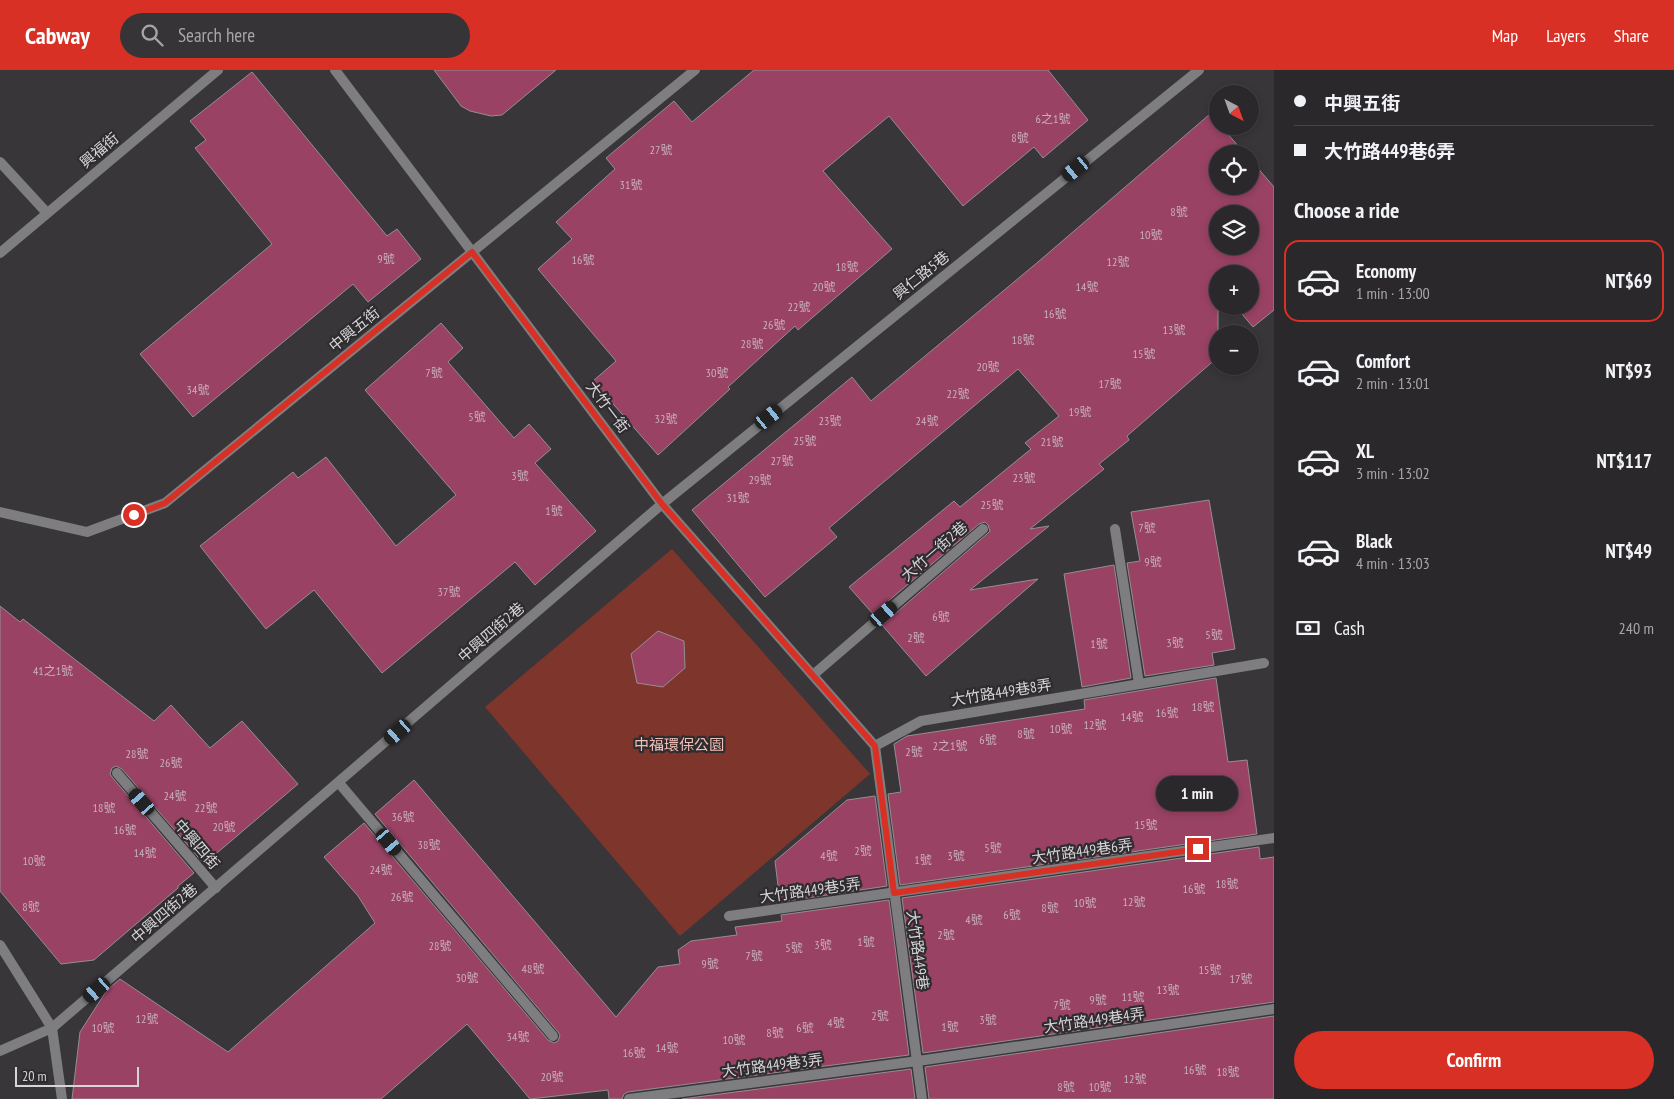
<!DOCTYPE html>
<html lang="en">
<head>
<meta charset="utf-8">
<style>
  body { margin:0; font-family:"PT Sans Narrow","Noto Sans TC",sans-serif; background:#373437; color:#f1f3f6; height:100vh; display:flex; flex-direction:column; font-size:19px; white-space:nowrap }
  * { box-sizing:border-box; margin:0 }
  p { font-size:16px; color:#a6a6a9 }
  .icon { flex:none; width:28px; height:28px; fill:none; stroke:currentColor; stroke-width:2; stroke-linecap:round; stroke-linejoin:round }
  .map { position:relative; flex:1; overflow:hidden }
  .sheet { display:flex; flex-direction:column; background:#2b282b; width:400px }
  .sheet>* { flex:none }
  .banner { display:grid; align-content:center; height:110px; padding:0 20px; background:#2b282b }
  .needle { width:32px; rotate:139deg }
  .buttons { position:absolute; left:1209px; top:15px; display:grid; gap:10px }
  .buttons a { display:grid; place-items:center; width:50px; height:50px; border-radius:50%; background:#2b282b; box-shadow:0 2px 8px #0003,0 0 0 1px #474447; font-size:25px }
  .scale { position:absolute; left:15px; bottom:12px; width:124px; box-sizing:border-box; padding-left:5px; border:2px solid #d7d5d7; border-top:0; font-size:14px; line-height:18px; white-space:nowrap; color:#d7d5d7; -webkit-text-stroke:4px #2f2c2f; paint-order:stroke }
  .end { position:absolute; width:22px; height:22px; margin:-11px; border:6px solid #d93025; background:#fff; box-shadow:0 0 0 2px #fff }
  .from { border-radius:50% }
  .bubble { position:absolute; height:35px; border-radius:18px; background:#2b282b; box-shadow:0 2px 8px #0003,0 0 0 1px #474447; font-size:16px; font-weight:800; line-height:35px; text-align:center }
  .car { position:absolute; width:15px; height:30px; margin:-15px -8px; border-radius:6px; box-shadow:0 0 4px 1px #0007; background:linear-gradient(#222 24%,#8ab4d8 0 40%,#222 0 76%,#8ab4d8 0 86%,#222 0) }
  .banner b { display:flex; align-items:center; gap:18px; height:48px; font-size:19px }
  .banner b+b { border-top:1px solid #474447 }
  .banner i { width:12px; height:12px; background:#f1f3f6 }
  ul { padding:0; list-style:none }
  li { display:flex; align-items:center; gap:15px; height:82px; margin:0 10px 8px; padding:0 10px; border:2px solid transparent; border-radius:15px }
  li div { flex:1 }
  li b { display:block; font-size:19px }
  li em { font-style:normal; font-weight:800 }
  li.active { border-color:#d93025 }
  li>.icon { width:45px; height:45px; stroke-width:1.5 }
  h2 { padding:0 20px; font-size:22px; line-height:60px }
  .pay { display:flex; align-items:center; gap:12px; height:55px; padding:0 20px; font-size:19px }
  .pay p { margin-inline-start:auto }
  .action { display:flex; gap:10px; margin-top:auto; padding:10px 20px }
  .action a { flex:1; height:58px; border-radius:30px; background:#d93025; color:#fff; font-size:20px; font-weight:800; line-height:58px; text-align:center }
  header { display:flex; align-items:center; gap:30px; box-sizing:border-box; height:70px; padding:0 25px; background:#d93025; color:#fff }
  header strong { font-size:24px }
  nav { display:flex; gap:28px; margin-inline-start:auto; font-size:18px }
  .search { width:350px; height:45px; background:#373437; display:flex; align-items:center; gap:12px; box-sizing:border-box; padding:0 18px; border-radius:28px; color:#a6a6a9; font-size:19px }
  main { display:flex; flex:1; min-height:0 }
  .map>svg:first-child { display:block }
  .green { fill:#7e362c }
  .building { fill:#994264; stroke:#948f90; fill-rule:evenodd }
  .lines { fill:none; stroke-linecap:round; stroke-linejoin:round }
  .service { stroke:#7e7d7f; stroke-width:10 }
  .minor { stroke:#7e7d7f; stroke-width:10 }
  .route { stroke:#d93025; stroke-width:6 }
  .labels { text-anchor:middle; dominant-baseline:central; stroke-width:4.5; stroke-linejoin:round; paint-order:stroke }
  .number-label { font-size:12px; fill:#c8b0ba }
  .street-label { font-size:15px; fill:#d7d5d7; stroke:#2f2c2f }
  .park-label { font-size:15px; fill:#f1beb5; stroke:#2f2c2f }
</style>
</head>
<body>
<header>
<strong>Cabway</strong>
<div class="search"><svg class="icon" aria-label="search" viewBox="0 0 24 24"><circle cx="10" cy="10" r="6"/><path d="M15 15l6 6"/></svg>Search here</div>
<nav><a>Map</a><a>Layers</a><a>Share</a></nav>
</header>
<main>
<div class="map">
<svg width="1274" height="1029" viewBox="0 0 1274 1029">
  <rect width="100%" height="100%" fill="#393639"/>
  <polygon class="green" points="672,479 870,704 680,866 485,637"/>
  <g class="building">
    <polygon points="434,0 556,0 502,45 491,46 470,41 461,36"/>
    <polygon points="754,0 1048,0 1088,50 1043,88 1034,77 963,136 889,46 823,101 892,179 798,260 795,256 728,317 730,319 658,385 593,311 616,291 538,199 572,169 556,152 615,99 606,88 674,31 692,52"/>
    <polygon points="252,2 387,166 397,159 421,189 368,232 353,214 193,347 140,284 272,174 195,78 206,70 190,51"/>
    <path d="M1210 44 1218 52V56H1221L1245 84H1218V116H1250V89L1274 117V240L1253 257 1235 236H1250V204H1218V287L1127 366 1129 370 1099 394 1104 399 1030 459 1049 456 970 520 1038 509 926 606 882 555 987 464 990 461 988 455 985 452 979 454 873 544 849 517 954 431 960 437 1031 379 1025 373 1059 346 1018 299 829 458 837 467 765 527 692 440 852 307 871 331 1038 192ZM1218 144H1250V176H1218Z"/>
    <polygon points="441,253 463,278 448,292 514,368 529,354 551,379 535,393 596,461 535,515 515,492 382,603 314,520 266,559 200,476 293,402 298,408 326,387 396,476 456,425 365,320"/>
    <polygon points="1209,430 1235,579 1212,583 1214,595 1145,606 1127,493 1140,491 1131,442"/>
    <polygon points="1114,495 1131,608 1082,617 1064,504"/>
    <polygon points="0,536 20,552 23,549 154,651 171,635 210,678 242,651 298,714 204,794 122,699 116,696 112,698 110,704 112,707 194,803 178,816 178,818 94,890 61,894 0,821"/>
    <polygon points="658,561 684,571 685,598 663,617 637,613 631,584"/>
    <polygon points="1216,608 1228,692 1247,690 1257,764 900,815 888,724 901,722 894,674 907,666 1085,639 1084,630"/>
    <polygon points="414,710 616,947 658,897 680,894 678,880 691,871 737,865 735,857 782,851 781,845 889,830 909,985 628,1022 624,1024 622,1029 609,1029 608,1020 530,1029 467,954 381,1029 72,1029 80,962 107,920 120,909 228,982 375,853 358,826 324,787 364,753 548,970 554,973 558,971 560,965 558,962 375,744"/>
    <polygon points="875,726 887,816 780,832 775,791 847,730"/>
    <polygon points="1259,777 1260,789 1274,787 1274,932 923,983 902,828"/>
    <polygon points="1274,946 1274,1029 929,1029 925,997"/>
    <polygon points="911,999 915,1029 682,1029"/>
  </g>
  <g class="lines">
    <g class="service">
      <polyline points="1115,459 1139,614"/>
      <polyline points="813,605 983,459"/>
      <polyline points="117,703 216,818"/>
      <polyline points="339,713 553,966"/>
      <polyline points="729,846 1274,768"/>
      <polyline points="629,1029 918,991 1274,939"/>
      <polyline points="922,1029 875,676 921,651 1264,593"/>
    </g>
    <g class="minor">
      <polyline points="335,0 662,434 875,676"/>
      <polyline points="0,92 47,143"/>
      <polyline points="0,183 218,0"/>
      <polyline points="0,442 87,462 165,433 695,0"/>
      <polyline points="0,875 52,958 62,1029"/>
      <polyline points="0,981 52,958 662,434 1199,0"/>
    </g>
  </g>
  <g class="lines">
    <polyline class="route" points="134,445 165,433 472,182 662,434 875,676 894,823 1198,779"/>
  </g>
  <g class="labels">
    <g class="number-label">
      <text x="1053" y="48">6之1號</text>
      <text x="1020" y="67">8號</text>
      <text x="661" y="79">27號</text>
      <text x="631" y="114">31號</text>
      <text x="1179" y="141">8號</text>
      <text x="1151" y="164">10號</text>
      <text x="386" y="188">9號</text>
      <text x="583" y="189">16號</text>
      <text x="1118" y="191">12號</text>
      <text x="847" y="196">18號</text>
      <text x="824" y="216">20號</text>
      <text x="1087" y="216">14號</text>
      <text x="799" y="236">22號</text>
      <text x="1055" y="243">16號</text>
      <text x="774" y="254">26號</text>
      <text x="1174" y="259">13號</text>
      <text x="1023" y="269">18號</text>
      <text x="752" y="273">28號</text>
      <text x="1144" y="283">15號</text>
      <text x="988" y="296">20號</text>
      <text x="434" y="302">7號</text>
      <text x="717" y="302">30號</text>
      <text x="1110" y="313">17號</text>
      <text x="198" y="319">34號</text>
      <text x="958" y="323">22號</text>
      <text x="1080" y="341">19號</text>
      <text x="477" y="346">5號</text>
      <text x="666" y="348">32號</text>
      <text x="830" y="350">23號</text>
      <text x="927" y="350">24號</text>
      <text x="805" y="370">25號</text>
      <text x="1052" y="371">21號</text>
      <text x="782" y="390">27號</text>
      <text x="520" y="405">3號</text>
      <text x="1024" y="407">23號</text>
      <text x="760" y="409">29號</text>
      <text x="738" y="427">31號</text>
      <text x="992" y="434">25號</text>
      <text x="554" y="440">1號</text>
      <text x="1147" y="457">7號</text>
      <text x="1153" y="491">9號</text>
      <text x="449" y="521">37號</text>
      <text x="941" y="546">6號</text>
      <text x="1214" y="564">5號</text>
      <text x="916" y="567">2號</text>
      <text x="1175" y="572">3號</text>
      <text x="1099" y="573">1號</text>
      <text x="53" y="600">41之1號</text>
      <text x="1203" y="636">18號</text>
      <text x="1167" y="642">16號</text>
      <text x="1132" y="646">14號</text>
      <text x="1095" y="654">12號</text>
      <text x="1061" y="658">10號</text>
      <text x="1026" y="663">8號</text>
      <text x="988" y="669">6號</text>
      <text x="950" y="675">2之1號</text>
      <text x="914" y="681">2號</text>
      <text x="137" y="683">28號</text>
      <text x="171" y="692">26號</text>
      <text x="175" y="725">24號</text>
      <text x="104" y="737">18號</text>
      <text x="206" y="737">22號</text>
      <text x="403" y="746">36號</text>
      <text x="1146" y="754">15號</text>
      <text x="224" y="756">20號</text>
      <text x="125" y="759">16號</text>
      <text x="429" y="774">38號</text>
      <text x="993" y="777">5號</text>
      <text x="863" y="780">2號</text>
      <text x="145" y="782">14號</text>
      <text x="829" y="785">4號</text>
      <text x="956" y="785">3號</text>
      <text x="923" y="789">1號</text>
      <text x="34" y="790">10號</text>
      <text x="381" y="799">24號</text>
      <text x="1227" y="813">18號</text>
      <text x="1194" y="818">16號</text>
      <text x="402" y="826">26號</text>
      <text x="1134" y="831">12號</text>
      <text x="1085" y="832">10號</text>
      <text x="31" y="836">8號</text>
      <text x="1050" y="837">8號</text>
      <text x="1012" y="844">6號</text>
      <text x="974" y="849">4號</text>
      <text x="946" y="864">2號</text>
      <text x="866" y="871">1號</text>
      <text x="823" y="874">3號</text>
      <text x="440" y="875">28號</text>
      <text x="794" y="877">5號</text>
      <text x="754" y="885">7號</text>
      <text x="710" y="893">9號</text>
      <text x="533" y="898">48號</text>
      <text x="1210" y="899">15號</text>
      <text x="467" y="907">30號</text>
      <text x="1241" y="908">17號</text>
      <text x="1168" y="919">13號</text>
      <text x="1133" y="926">11號</text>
      <text x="1098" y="929">9號</text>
      <text x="1062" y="934">7號</text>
      <text x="880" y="945">2號</text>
      <text x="147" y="948">12號</text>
      <text x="988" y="949">3號</text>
      <text x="836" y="952">4號</text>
      <text x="950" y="956">1號</text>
      <text x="103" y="957">10號</text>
      <text x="805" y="957">6號</text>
      <text x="775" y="962">8號</text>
      <text x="518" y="966">34號</text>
      <text x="734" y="969">10號</text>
      <text x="667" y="977">14號</text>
      <text x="634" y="982">16號</text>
      <text x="1195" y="999">16號</text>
      <text x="1228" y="1001">18號</text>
      <text x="552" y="1006">20號</text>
      <text x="1135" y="1008">12號</text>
      <text x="1066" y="1016">8號</text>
      <text x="1100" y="1016">10號</text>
    </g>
    <g class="street-label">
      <text transform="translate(99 80) rotate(-40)">興福街</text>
      <text transform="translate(921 205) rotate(-39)">興仁路5巷</text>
      <text transform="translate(354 259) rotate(-39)">中興五街</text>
      <text transform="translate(608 337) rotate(53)">大竹一街</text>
      <text transform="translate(934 481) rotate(-41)">大竹一街2巷</text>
      <text transform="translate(491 562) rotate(-41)">中興四街2巷</text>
      <text transform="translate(1001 622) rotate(-9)">大竹路449巷8弄</text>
      <text transform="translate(197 774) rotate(49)">中興四街</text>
      <text transform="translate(1082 781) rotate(-8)">大竹路449巷6弄</text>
      <text transform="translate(810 820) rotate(-8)">大竹路449巷5弄</text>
      <text transform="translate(164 843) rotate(-41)">中興四街2巷</text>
      <text transform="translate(918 880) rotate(82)">大竹路449巷</text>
      <text transform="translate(1094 950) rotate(-8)">大竹路449巷4弄</text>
      <text transform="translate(772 995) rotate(-7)">大竹路449巷3弄</text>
    </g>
    <g class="park-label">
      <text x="679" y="674">中福環保公園</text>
    </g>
  </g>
</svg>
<div class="buttons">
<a><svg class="needle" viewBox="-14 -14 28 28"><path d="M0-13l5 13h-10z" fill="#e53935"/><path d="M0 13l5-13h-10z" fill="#a6a6a9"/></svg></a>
<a><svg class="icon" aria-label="locate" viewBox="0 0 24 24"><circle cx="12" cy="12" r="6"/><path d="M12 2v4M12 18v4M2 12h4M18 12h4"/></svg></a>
<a><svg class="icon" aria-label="layers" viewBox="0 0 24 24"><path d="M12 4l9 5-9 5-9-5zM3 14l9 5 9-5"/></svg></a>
<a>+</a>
<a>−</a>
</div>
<div class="scale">20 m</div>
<i class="end from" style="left:134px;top:445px"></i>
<i class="end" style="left:1198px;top:779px"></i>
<div class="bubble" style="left:1156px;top:706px;width:82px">1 min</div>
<i class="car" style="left:1076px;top:99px;rotate:231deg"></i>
<i class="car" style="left:769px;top:347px;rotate:51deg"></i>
<i class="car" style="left:884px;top:544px;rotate:49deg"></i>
<i class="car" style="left:398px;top:662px;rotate:229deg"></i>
<i class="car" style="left:142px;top:732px;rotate:319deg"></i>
<i class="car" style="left:389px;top:772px;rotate:140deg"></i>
<i class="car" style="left:97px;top:920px;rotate:229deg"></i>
</div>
<section class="sheet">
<div class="banner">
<b><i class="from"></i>中興五街</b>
<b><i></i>大竹路449巷6弄</b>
</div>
<h2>Choose a ride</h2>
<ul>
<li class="active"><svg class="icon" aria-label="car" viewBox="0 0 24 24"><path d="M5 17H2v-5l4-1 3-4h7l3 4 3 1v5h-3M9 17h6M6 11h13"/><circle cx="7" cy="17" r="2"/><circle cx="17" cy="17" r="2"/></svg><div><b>Economy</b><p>1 min · 13:00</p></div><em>NT$69</em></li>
<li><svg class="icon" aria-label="car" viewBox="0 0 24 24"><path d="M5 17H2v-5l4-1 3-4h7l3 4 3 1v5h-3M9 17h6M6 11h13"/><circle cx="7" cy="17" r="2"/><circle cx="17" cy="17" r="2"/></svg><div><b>Comfort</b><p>2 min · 13:01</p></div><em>NT$93</em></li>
<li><svg class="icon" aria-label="car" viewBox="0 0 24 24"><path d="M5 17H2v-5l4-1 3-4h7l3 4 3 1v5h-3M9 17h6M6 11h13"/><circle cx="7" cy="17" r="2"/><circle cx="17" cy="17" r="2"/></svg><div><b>XL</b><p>3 min · 13:02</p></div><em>NT$117</em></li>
<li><svg class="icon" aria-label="car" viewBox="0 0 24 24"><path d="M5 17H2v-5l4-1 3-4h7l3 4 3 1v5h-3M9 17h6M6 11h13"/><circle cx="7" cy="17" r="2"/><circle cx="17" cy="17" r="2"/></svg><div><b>Black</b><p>4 min · 13:03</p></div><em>NT$49</em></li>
</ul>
<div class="pay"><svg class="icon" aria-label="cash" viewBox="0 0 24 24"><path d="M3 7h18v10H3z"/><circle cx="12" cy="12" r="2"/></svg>Cash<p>240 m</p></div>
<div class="action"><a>Confirm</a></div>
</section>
</main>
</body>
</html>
